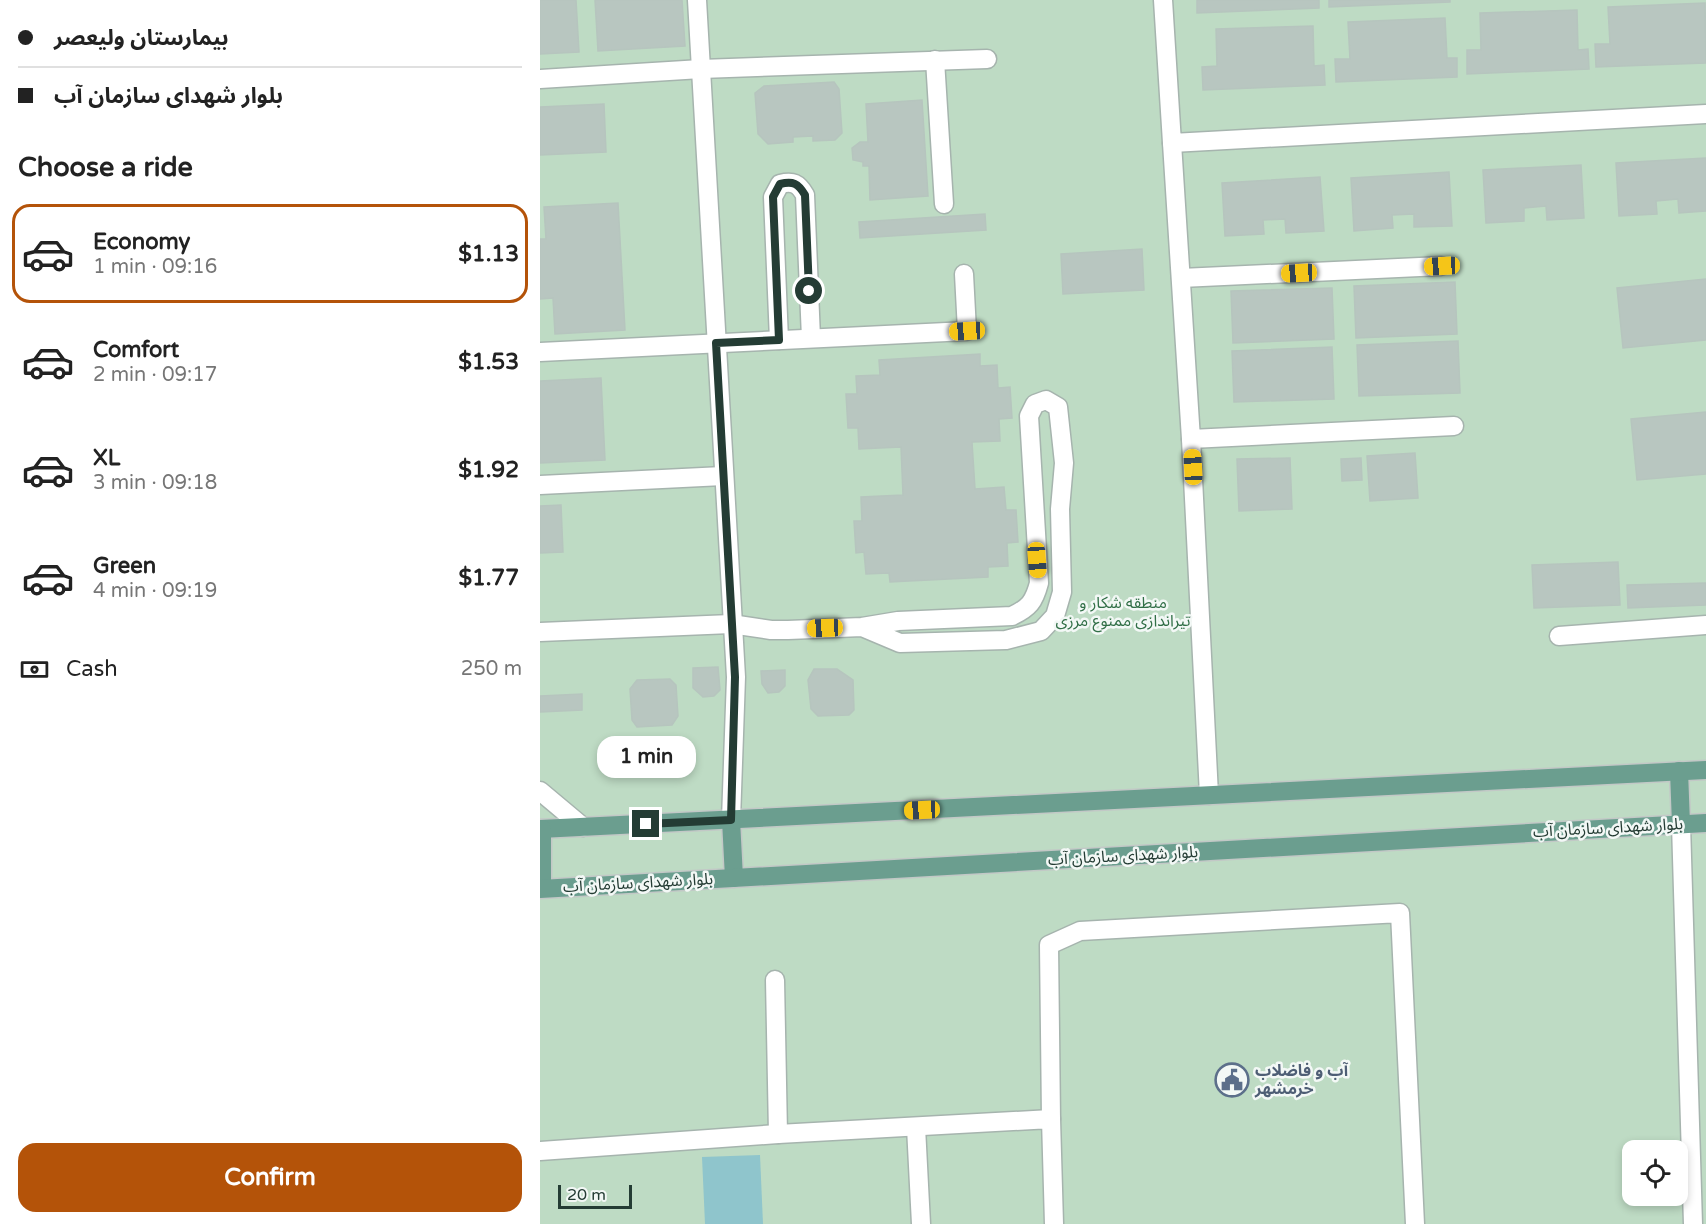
<!DOCTYPE html>
<html lang="en">
<head>
<meta charset="utf-8">
<style>
  body { margin:0; font-family:"Varela Round","Noto Sans Arabic",sans-serif; background:#f2f2f2; color:#222; height:100vh; display:flex; flex-direction:column; font-size:22px; white-space:nowrap }
  * { box-sizing:border-box; margin:0 }
  p { font-size:20px; color:#767676 }
  .icon { flex:none; width:33px; height:33px; fill:none; stroke:currentColor; stroke-width:2; stroke-linecap:round; stroke-linejoin:round }
  .map { position:relative; flex:1; overflow:hidden }
  .sheet { display:flex; flex-direction:column; background:#fff; width:540px }
  .sheet>* { flex:none }
  .guide { display:grid; align-content:center; height:132px; padding:0 18px; background:#fff }
  .buttons { position:absolute; left:1082px; top:1140px; display:grid; gap:12px }
  .buttons a { display:grid; place-items:center; width:66px; height:66px; border-radius:12px; background:#fff; box-shadow:0 3px 9px #0003; font-size:30px }
  .scale { position:absolute; left:18px; bottom:15px; width:74px; box-sizing:border-box; padding-left:6px; border:3px solid #243c34; border-top:0; font-size:16px; line-height:21px; white-space:nowrap; color:#243c34; -webkit-text-stroke:4px #f3f8f6; paint-order:stroke }
  .end { position:absolute; width:27px; height:27px; margin:-14px; border:8px solid #243c34; background:#fff; box-shadow:0 0 0 3px #fff }
  .from { border-radius:50% }
  .bubble { position:absolute; height:42px; border-radius:18px; background:#fff; box-shadow:0 3px 9px #0003; font-size:20px; font-weight:800; line-height:42px; text-align:center }
  .car { position:absolute; width:18px; height:36px; margin:-18px -9px; border-radius:8px; box-shadow:0 0 4px 2px #0007; background:linear-gradient(#f5c518 24%,#345 0 40%,#f5c518 0 76%,#345 0 86%,#f5c518 0) }
  .guide b { display:flex; align-items:center; gap:21px; height:57px; font-size:22px }
  .guide b+b { border-top:2px solid #e0e0e0 }
  .guide i { width:15px; height:15px; background:#222 }
  ul { padding:0; list-style:none }
  li { display:flex; align-items:center; gap:18px; height:99px; margin:0 12px 9px; padding:0 6px; border:3px solid transparent; border-radius:18px }
  li div { flex:1 }
  li b { display:block; font-size:22px }
  li em { font-style:normal; font-weight:800 }
  li.active { border-color:#b45309 }
  li>.icon { width:54px; height:54px; stroke-width:1.5 }
  h2 { padding:0 18px; font-size:27px; line-height:72px }
  .pay { display:flex; align-items:center; gap:15px; height:66px; padding:0 18px; font-size:22px }
  .pay p { margin-inline-start:auto }
  .primary-button { display:flex; gap:12px; margin-top:auto; padding:12px 18px }
  .primary-button a { flex:1; height:69px; border-radius:18px; background:#b45309; color:#fff; font-size:24px; font-weight:800; line-height:69px; text-align:center }
  main { display:flex; flex:1; min-height:0 }
  .map>svg:first-child { display:block }
  .green { fill:#bedbc4; fill-rule:evenodd }
  .water { fill:#8fc5cc }
  .building { fill:#b8c6c0; stroke:#b6c5be; stroke-width:1.5 }
  .lines { fill:none; stroke-linecap:round; stroke-linejoin:round }
  .minor-casing { stroke:#a6b4ae; stroke-width:21 }
  .major-casing { stroke:#c2c8c6; stroke-width:21 }
  .minor { stroke:#fff; stroke-width:18 }
  .major { stroke:#6b9e8f; stroke-width:18 }
  .route { stroke:#243c34; stroke-width:8 }
  .labels { text-anchor:middle; dominant-baseline:central; stroke-width:5; stroke-linejoin:round; paint-order:stroke }
  .park-label { font-size:16px; fill:#316f47; stroke:#f3f8f6 }
  .street-label { font-size:16px; fill:#243c34; stroke:#f3f8f6 }
  .service-label { font-size:16px; font-weight:bold; fill:#4e5e75; stroke:#f3f8f6; text-anchor:start }
</style>
</head>
<body>
<main>
<section class="sheet">
<div class="guide">
<b><i class="from"></i>بیمارستان ولیعصر</b>
<b><i></i>بلوار شهدای سازمان آب</b>
</div>
<h2>Choose a ride</h2>
<ul>
<li class="active"><svg class="icon" aria-label="car" viewBox="0 0 24 24"><path d="M5 17H2v-5l4-1 3-4h7l3 4 3 1v5h-3M9 17h6M6 11h13"/><circle cx="7" cy="17" r="2"/><circle cx="17" cy="17" r="2"/></svg><div><b>Economy</b><p>1 min · 09:16</p></div><em>$1.13</em></li>
<li><svg class="icon" aria-label="car" viewBox="0 0 24 24"><path d="M5 17H2v-5l4-1 3-4h7l3 4 3 1v5h-3M9 17h6M6 11h13"/><circle cx="7" cy="17" r="2"/><circle cx="17" cy="17" r="2"/></svg><div><b>Comfort</b><p>2 min · 09:17</p></div><em>$1.53</em></li>
<li><svg class="icon" aria-label="car" viewBox="0 0 24 24"><path d="M5 17H2v-5l4-1 3-4h7l3 4 3 1v5h-3M9 17h6M6 11h13"/><circle cx="7" cy="17" r="2"/><circle cx="17" cy="17" r="2"/></svg><div><b>XL</b><p>3 min · 09:18</p></div><em>$1.92</em></li>
<li><svg class="icon" aria-label="car" viewBox="0 0 24 24"><path d="M5 17H2v-5l4-1 3-4h7l3 4 3 1v5h-3M9 17h6M6 11h13"/><circle cx="7" cy="17" r="2"/><circle cx="17" cy="17" r="2"/></svg><div><b>Green</b><p>4 min · 09:19</p></div><em>$1.77</em></li>
</ul>
<div class="pay"><svg class="icon" aria-label="cash" viewBox="0 0 24 24"><path d="M3 7h18v10H3z"/><circle cx="12" cy="12" r="2"/></svg>Cash<p>250 m</p></div>
<div class="primary-button"><a>Confirm</a></div>
</section>
<div class="map">
<svg width="1166" height="1224" viewBox="0 0 1166 1224">
  <rect width="100%" height="100%" fill="#e3ece7"/>
  <path class="green" d="M0 0H1166V1224H0ZM1092 1150H1137V1196H1092Z"/>
  <polygon class="water" points="220,1155 223,1224 165,1224 162,1157"/>
  <g class="building">
    <polygon points="0,0 36,0 39,52 0,54"/>
    <polygon points="55,0 142,0 145,46 58,51"/>
    <polygon points="657,0 779,0 779,8 657,13"/>
    <polygon points="789,0 910,0 910,2 789,7"/>
    <polygon points="1165,3 1166,63 1056,67 1055,44 1070,44 1068,7"/>
    <polygon points="1037,10 1038,50 1048,49 1049,69 927,74 927,50 941,50 940,13"/>
    <polygon points="905,18 907,58 917,58 917,77 796,82 795,59 810,59 808,22"/>
    <polygon points="773,26 774,66 784,65 785,85 663,90 662,67 677,66 676,29"/>
    <polygon points="294,82 299,89 302,133 295,140 273,141 273,136 253,137 253,142 228,144 218,134 215,93 224,86"/>
    <polygon points="382,100 388,196 330,200 329,166 323,166 323,162 313,160 312,148 320,142 328,142 326,104"/>
    <polygon points="64,104 66,152 0,155 0,107"/>
    <polygon points="1166,158 1166,211 1139,213 1138,199 1116,201 1117,214 1079,216 1076,163"/>
    <polygon points="1041,165 1044,218 1007,220 1006,206 984,208 984,221 946,223 943,170"/>
    <polygon points="909,172 912,226 874,227 874,214 852,215 853,228 814,231 811,178"/>
    <polygon points="780,177 784,231 746,233 745,219 723,220 724,234 685,236 682,183"/>
    <polygon points="78,203 85,330 15,334 13,298 0,299 0,239 6,239 4,207"/>
    <polygon points="445,214 446,230 320,238 319,222"/>
    <polygon points="602,249 604,290 523,294 521,254"/>
    <polygon points="1166,279 1166,340 1083,348 1077,288"/>
    <polygon points="915,282 917,334 816,338 814,286"/>
    <polygon points="792,288 794,339 693,343 691,291"/>
    <polygon points="918,341 920,393 819,396 817,345"/>
    <polygon points="792,347 794,399 694,402 692,351"/>
    <polygon points="440,354 440,366 457,365 458,388 470,387 472,418 459,419 460,441 432,442 435,489 464,487 466,510 476,510 478,542 467,543 468,566 448,567 448,577 350,582 349,573 326,574 324,552 316,553 314,521 322,521 321,497 363,495 361,447 319,449 318,428 308,428 306,394 317,394 316,376 340,375 339,360"/>
    <polygon points="61,378 65,460 0,463 0,381"/>
    <polygon points="1166,412 1166,474 1097,480 1091,419"/>
    <polygon points="875,453 878,498 830,501 827,456"/>
    <polygon points="750,458 752,509 699,511 697,459"/>
    <polygon points="821,458 822,480 802,481 801,459"/>
    <polygon points="21,505 23,552 0,553 0,506"/>
    <polygon points="1078,562 1080,605 994,608 992,565"/>
    <polygon points="1166,583 1166,605 1088,608 1087,585"/>
    <polygon points="178,667 180,690 174,696 163,697 153,688 153,668"/>
    <polygon points="274,669 297,669 313,680 314,710 309,715 278,716 271,709 268,680"/>
    <polygon points="245,670 245,686 239,692 228,693 222,684 221,671"/>
    <polygon points="130,679 136,685 138,716 132,725 97,727 92,720 90,689 97,680"/>
    <polygon points="42,694 42,710 0,712 0,696"/>
  </g>
  <g class="lines">
    <defs>
      <g id="minor">
        <polyline points="157,0 196,677 191,820"/>
        <polyline points="623,0 632,143 1166,114"/>
        <polyline points="395,60 404,204"/>
        <polyline points="0,79 161,69 447,59"/>
        <polyline points="632,143 651,439 914,426"/>
        <polyline points="641,278 901,266"/>
        <path d="M239 340 233 197 240 184C253 181 258 183 265 195L271 338"/>
        <polyline points="0,352 427,331 424,274"/>
        <polyline points="651,439 669,795"/>
        <polyline points="0,485 183,476"/>
        <path d="M0 632 191 624 231 630H248L322 627 358 621 472 616C489 608 494 602 499 583L489 416 495 404 506 400 518 407 524 463 520 509 522 592 515 616 501 631 466 640 360 643 322 627"/>
        <polyline points="1019,636 1166,625"/>
        <polyline points="0,791 43,827"/>
        <polyline points="1141,824 1153,1224"/>
        <polyline points="235,980 238,1134"/>
        <polyline points="511,1119 509,945 540,931 860,913 875,1224"/>
        <polyline points="376,1127 381,1224"/>
        <polyline points="0,1151 238,1134 511,1119 514,1224"/>
      </g>
      <g id="major">
        <polyline points="1139,771 1141,824"/>
        <polyline points="191,820 194,878"/>
        <polyline points="0,829 1166,770"/>
        <polyline points="2,829 2,888"/>
        <polyline points="0,889 1166,823"/>
      </g>
    </defs>
    <use href="#minor" class="minor-casing"/>
    <use href="#major" class="major-casing"/>
    <use href="#minor" class="minor"/>
    <use href="#major" class="major"/>
  </g>
  <g class="lines">
    <path class="route" d="M106 824 191 820 195 677 176 343 239 340 233 197 240 184C253 181 258 183 265 195L269 291"/>
  </g>
  <defs>
    <symbol id="civic-ring" viewBox="-11 -11 22 22"><circle r="9.5" fill="#f3f8f6" stroke="#5c6f8a" stroke-width="1.5"/><path d="M-.6-6.5H3V-4.5H.6V-3L4-1V1h2V6H-6V1h2V-1L-.6-3ZM-1.2 2.5V6h2.4V2.5Z" fill="#5c6f8a"/></symbol>
  </defs>
  <g fill-rule="evenodd">
    <use href="#civic-ring" x="673" y="1061" width="38" height="38"/>
  </g>
  <g class="labels">
    <g class="park-label">
      <text x="583" y="603">منطقه شکار و<tspan x="583" dy="18">تیراندازی ممنوع مرزی</tspan></text>
    </g>
    <g class="street-label">
      <text transform="translate(1068 828) rotate(-3)">بلوار شهدای سازمان آب</text>
      <text transform="translate(583 856) rotate(-3)">بلوار شهدای سازمان آب</text>
      <text transform="translate(98 883) rotate(-3)">بلوار شهدای سازمان آب</text>
    </g>
    <g class="service-label">
      <text x="715" y="1071">آب و فاضلاب<tspan x="715" dy="18">خرمشهر</tspan></text>
    </g>
  </g>
</svg>
<div class="buttons">
<a><svg class="icon" aria-label="locate" viewBox="0 0 24 24"><circle cx="12" cy="12" r="6"/><path d="M12 2v4M12 18v4M2 12h4M18 12h4"/></svg></a>
</div>
<div class="scale">20 m</div>
<i class="end from" style="left:269px;top:291px"></i>
<i class="end" style="left:106px;top:824px"></i>
<div class="bubble" style="left:57px;top:736px;width:99px">1 min</div>
<i class="car" style="left:902px;top:266px;rotate:267deg"></i>
<i class="car" style="left:759px;top:273px;rotate:267deg"></i>
<i class="car" style="left:427px;top:331px;rotate:267deg"></i>
<i class="car" style="left:653px;top:467px;rotate:357deg"></i>
<i class="car" style="left:497px;top:560px;rotate:176deg"></i>
<i class="car" style="left:285px;top:628px;rotate:268deg"></i>
<i class="car" style="left:382px;top:810px;rotate:267deg"></i>
</div>
</main>
</body>
</html>
